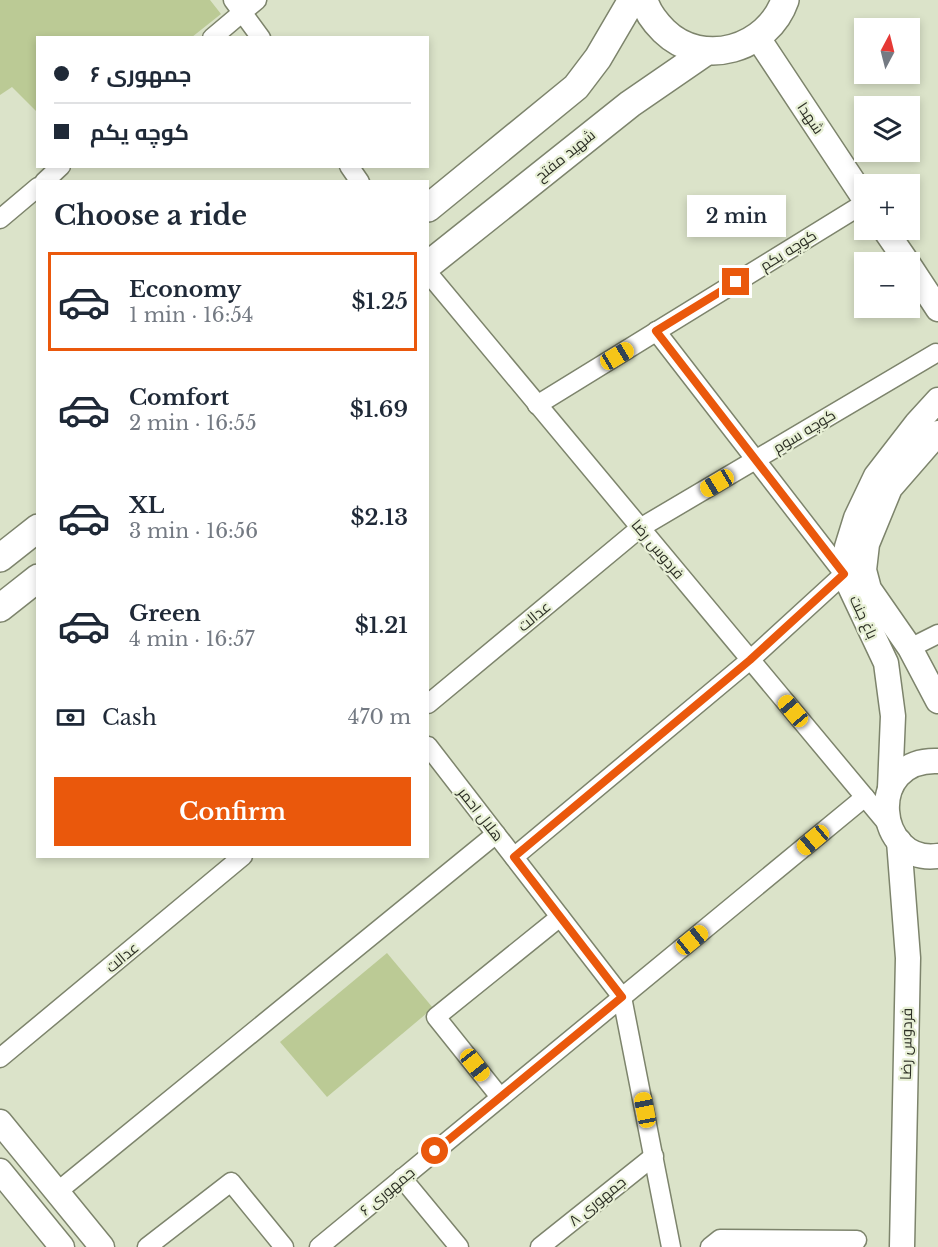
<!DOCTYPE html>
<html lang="en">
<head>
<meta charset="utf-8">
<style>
  body { margin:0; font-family:"Libre Baskerville",Cairo,serif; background:#f6f6f7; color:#1f2937; height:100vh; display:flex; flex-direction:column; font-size:22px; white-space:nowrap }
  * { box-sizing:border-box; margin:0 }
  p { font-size:20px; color:#747a83 }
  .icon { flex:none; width:33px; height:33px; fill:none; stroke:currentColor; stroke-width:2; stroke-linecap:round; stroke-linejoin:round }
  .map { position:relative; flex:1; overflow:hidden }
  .side { position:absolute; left:36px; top:180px; width:393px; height:678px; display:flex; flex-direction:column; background:#fff; border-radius:0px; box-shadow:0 3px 9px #0003 }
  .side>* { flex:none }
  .guide { position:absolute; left:36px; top:36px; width:393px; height:132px; border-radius:0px; box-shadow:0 3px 9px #0003; display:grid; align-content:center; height:132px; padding:0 18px; background:#fff }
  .needle { width:39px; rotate:7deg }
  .tools { position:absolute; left:854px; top:18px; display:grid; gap:12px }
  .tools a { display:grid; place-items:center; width:66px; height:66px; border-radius:0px; background:#fff; box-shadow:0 3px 9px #0003; font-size:30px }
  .end { position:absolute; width:27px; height:27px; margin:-14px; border:8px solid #ea580c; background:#fff; box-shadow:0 0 0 3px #fff }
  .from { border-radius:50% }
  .bubble { position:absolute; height:42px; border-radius:0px; background:#fff; box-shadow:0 3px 9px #0003; font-size:20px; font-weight:600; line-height:42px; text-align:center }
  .car { position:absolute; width:18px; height:36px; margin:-18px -9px; border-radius:8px; box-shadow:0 0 4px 2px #0007; background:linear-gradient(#f5c518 24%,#345 0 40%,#f5c518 0 76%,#345 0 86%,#f5c518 0) }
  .guide b { display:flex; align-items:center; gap:21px; height:57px; font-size:22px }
  .guide b+b { border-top:2px solid #e0e1e3 }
  .guide i { width:15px; height:15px; background:#1f2937 }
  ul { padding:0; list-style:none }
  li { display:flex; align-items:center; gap:18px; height:99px; margin:0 12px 9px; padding:0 6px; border:3px solid transparent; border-radius:0px }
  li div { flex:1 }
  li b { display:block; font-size:22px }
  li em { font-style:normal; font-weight:600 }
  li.current { border-color:#ea580c }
  li>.icon { width:54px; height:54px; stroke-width:1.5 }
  h2 { padding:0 18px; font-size:27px; line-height:72px }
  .pay { display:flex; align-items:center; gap:15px; height:66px; padding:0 18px; font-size:22px }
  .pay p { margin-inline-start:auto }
  .cta { display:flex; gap:12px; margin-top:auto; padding:12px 18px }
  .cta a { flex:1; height:69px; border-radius:0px; background:#ea580c; color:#fff; font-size:24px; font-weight:600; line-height:69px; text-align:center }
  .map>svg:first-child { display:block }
  .green { fill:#bbca95 }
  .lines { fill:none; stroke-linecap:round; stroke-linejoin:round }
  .minor-casing { stroke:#7d846c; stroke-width:21 }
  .tertiary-casing { stroke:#7d846c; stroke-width:27 }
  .secondary-casing { stroke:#7d846c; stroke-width:30 }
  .minor { stroke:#fff; stroke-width:18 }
  .tertiary { stroke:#fff; stroke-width:24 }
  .secondary { stroke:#fff; stroke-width:27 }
  .route { stroke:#ea580c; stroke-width:8 }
  .labels { text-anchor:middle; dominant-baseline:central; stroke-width:4.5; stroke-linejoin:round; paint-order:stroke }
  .street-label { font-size:15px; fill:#2c2f25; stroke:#e8f0d6 }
</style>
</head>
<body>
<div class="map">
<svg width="938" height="1247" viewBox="0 0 938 1247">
  <rect width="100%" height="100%" fill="#dbe3c9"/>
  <g class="green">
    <polygon points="0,0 210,0 221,14 192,37 38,38 37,112 12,87 0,95"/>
    <polygon points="387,953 433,1008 327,1097 280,1042"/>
  </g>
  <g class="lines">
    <defs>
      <g id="minor">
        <polyline points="233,0 261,38"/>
        <polyline points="212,38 257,0"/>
        <polyline points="349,166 360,182"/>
        <polyline points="44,182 61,166"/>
        <polyline points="0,219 38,187"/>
        <polyline points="428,273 889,826"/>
        <polyline points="537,405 855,209"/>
        <polyline points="910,648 938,634"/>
        <polyline points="428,704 640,528 936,353"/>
        <polyline points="428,746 622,997 671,1247"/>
        <polyline points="514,857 750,660 844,574 656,331"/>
        <polyline points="0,1058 243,856"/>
        <polyline points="500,1097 436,1017 560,917"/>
        <polyline points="402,1178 459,1247"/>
        <polyline points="57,1192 496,834"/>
        <polyline points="147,1247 231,1182 284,1247"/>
        <polyline points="319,1247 865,797"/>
        <polyline points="540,1247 654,1156"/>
        <polyline points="710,1247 720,1239 857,1240"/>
      </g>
      <g id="tertiary">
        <polyline points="758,38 864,198"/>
        <polyline points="885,230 907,262"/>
        <polyline points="909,265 938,309"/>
        <polyline points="938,433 890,488 867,544 864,570 869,589 910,648 938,701"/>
        <path d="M938 761C864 758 876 865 938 856"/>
        <polyline points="890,788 893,716 886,663 844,574 847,547 856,518 876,476 917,423 938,400"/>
        <polyline points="899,841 908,958 902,1247"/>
        <polyline points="0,1122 102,1247"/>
        <polyline points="0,1171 62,1247"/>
      </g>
      <g id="secondary">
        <path d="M644 0C647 12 655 22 664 31 703 69 768 49 785 0"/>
        <polyline points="428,208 576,87 598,58 632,0"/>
        <polyline points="428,265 630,104 707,51"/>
        <polyline points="0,558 38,528"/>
        <polyline points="0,608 38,578"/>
      </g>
    </defs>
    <use href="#minor" class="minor-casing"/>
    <use href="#tertiary" class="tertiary-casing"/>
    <use href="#secondary" class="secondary-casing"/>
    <use href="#minor" class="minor"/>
    <use href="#tertiary" class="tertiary"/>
    <use href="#secondary" class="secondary"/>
  </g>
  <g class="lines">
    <polyline class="route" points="435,1151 622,997 514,857 750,660 844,574 656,331 736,282"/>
  </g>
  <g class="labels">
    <g class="street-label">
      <text transform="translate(811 118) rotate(56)">شهدا</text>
      <text transform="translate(565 155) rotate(-39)">شهید مفتح</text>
      <text transform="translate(788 250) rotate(-32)">کوچه یکم</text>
      <text transform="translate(804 431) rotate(-31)">کوچه سوم</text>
      <text transform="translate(658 549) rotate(50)">فردوس رضا</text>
      <text transform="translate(534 616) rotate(-40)">عدالت</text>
      <text transform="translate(864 617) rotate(65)">باغ جنت</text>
      <text transform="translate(481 814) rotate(52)">هلال احمر</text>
      <text transform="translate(122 957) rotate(-40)">عدالت</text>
      <text transform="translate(906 1044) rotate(-89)">فردوس رضا</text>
      <text transform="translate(387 1191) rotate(-40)">جمهوری ۶</text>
      <text transform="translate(597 1201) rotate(-39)">جمهوری ۸</text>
    </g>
  </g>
</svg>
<div class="tools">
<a><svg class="needle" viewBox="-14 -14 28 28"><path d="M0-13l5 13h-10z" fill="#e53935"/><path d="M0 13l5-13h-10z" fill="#747a83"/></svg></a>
<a><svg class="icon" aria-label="layers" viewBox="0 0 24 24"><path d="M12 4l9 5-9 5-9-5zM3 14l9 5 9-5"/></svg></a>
<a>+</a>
<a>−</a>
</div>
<i class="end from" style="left:435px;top:1151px"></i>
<i class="end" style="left:736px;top:282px"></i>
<div class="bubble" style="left:687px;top:195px;width:99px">2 min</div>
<i class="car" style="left:617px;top:356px;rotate:59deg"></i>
<i class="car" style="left:717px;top:483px;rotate:239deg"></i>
<i class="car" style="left:793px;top:711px;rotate:320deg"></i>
<i class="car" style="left:813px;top:840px;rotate:230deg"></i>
<i class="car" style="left:692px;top:940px;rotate:51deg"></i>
<i class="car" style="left:475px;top:1065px;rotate:142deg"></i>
<i class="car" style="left:645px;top:1110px;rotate:349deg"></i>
<div class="guide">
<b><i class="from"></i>جمهوری ۶</b>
<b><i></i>کوچه یکم</b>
</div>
<section class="side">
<h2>Choose a ride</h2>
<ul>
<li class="current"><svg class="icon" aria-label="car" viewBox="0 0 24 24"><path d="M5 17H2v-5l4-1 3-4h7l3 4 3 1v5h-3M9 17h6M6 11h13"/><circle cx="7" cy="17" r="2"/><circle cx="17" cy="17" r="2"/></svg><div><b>Economy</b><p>1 min · 16:54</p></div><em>$1.25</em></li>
<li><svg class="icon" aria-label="car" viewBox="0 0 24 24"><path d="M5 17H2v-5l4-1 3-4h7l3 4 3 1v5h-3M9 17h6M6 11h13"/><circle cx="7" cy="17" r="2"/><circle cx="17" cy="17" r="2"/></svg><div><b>Comfort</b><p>2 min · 16:55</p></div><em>$1.69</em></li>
<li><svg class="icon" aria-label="car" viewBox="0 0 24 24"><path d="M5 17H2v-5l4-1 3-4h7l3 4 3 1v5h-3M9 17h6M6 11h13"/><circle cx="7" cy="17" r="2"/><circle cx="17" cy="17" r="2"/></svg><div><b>XL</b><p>3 min · 16:56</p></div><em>$2.13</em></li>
<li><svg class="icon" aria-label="car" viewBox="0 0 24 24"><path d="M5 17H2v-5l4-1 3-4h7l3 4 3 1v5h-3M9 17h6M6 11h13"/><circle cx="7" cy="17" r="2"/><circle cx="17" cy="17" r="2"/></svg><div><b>Green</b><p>4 min · 16:57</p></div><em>$1.21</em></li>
</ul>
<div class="pay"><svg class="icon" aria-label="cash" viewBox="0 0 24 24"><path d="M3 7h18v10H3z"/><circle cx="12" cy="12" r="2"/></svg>Cash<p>470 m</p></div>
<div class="cta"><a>Confirm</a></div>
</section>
</div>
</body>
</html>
